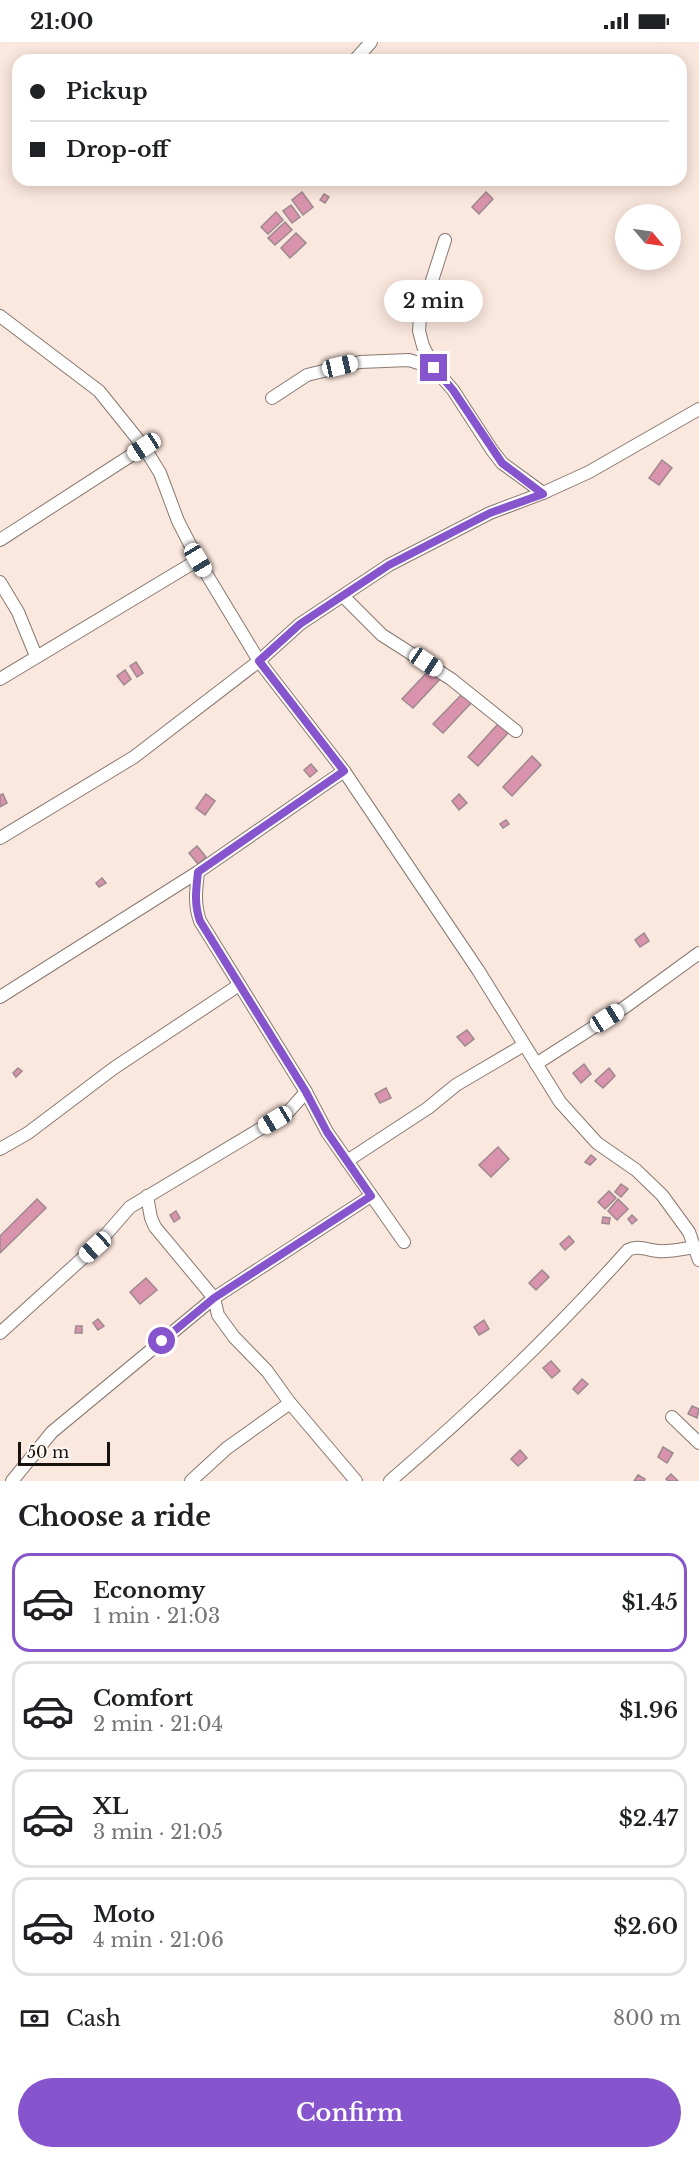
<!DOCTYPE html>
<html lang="en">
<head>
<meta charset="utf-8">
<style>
  body { margin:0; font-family:"Libre Baskerville",serif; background:#f2f2f2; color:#202124; height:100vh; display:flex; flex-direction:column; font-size:22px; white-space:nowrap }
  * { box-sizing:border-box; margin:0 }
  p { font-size:20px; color:#757577 }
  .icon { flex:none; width:33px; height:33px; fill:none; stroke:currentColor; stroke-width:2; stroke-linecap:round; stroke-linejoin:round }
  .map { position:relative; height:1439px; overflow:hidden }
  .drawer { display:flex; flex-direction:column; background:#fff; flex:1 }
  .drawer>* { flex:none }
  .banner { position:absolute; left:12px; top:12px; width:675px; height:132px; border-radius:18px; box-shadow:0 3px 15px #0003; display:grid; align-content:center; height:132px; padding:0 18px; background:#fff }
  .needle { width:39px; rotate:119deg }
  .buttons { position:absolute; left:615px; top:162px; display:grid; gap:12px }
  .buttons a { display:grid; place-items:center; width:66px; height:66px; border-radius:50%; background:#fff; box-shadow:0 3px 15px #0003; font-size:30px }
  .scale { position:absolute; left:18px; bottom:15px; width:92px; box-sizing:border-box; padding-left:6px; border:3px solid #18120f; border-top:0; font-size:16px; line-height:21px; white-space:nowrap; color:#18120f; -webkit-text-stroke:4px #fef7f3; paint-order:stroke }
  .end { position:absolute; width:27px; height:27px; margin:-14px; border:8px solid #8654cc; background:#fff; box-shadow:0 0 0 3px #fff }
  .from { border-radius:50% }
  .bubble { position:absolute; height:42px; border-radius:21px; background:#fff; box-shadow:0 3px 15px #0003; font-size:20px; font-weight:600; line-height:42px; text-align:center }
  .car { position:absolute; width:18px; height:36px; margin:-18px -9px; border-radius:8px; box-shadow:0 0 4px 2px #0007; background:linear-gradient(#fff 24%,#345 0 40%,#fff 0 76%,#345 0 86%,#fff 0) }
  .banner b { display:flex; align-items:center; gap:21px; height:57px; font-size:22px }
  .banner b+b { border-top:2px solid #e0e0e0 }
  .banner i { width:15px; height:15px; background:#202124 }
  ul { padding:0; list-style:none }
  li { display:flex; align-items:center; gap:18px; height:99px; margin:0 12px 9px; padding:0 6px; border:3px solid #e0e0e0; border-radius:18px }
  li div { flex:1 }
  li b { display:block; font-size:22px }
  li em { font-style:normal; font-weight:600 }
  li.current { border-color:#8654cc }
  li>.icon { width:54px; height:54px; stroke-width:1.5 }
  h2 { padding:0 18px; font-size:27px; line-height:72px }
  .pay { display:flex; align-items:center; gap:15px; height:66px; padding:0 18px; font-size:22px }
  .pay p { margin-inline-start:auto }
  .cta { display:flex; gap:12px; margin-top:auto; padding:12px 18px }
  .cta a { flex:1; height:69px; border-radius:36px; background:#8654cc; color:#fff; font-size:24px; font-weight:600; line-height:69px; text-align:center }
  .status { display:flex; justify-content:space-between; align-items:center; height:42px; padding:0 30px; background:#fff; direction:ltr }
  .status svg { height:16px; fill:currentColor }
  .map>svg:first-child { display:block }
  .building { fill:#da93ac; stroke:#9c898f; stroke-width:1.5 }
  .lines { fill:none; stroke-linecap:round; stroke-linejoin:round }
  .minor-casing { stroke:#897970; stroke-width:14 }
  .minor { stroke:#fff; stroke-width:12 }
  .route { stroke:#8654cc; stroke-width:8 }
</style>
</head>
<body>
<div class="status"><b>21:00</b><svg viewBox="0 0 49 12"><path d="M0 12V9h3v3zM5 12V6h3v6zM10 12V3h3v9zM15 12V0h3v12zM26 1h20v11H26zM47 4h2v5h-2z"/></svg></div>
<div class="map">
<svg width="699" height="1439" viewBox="0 0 699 1439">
  <rect width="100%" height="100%" fill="#fae7dd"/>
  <g class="building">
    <polygon points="302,150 313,165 303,173 292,158"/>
    <polygon points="486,150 493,157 479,172 472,165"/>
    <polygon points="324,152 329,155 325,161 320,158"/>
    <polygon points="291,163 300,175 292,181 283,169"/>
    <polygon points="276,170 283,178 268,192 261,185"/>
    <polygon points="285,180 292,188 275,203 268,196"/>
    <polygon points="296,191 306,201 290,216 281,206"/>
    <polygon points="662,418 672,426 659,443 649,436"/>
    <polygon points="136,620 143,631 137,635 130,624"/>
    <polygon points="432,625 443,634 413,666 402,657"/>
    <polygon points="125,628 131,637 124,643 117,634"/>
    <polygon points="464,650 473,659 443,691 433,682"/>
    <polygon points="498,682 508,691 478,724 468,715"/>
    <polygon points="532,714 541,723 512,754 503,745"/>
    <polygon points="311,722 317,729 310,735 304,728"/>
    <polygon points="3,752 7,761 0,765 0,753"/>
    <polygon points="206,752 215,759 205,773 196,766"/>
    <polygon points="459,752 467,761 459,768 452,759"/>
    <polygon points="506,778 509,782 503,786 500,782"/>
    <polygon points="197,804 206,815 198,822 189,811"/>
    <polygon points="102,836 106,841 99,845 96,841"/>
    <polygon points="644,891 649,899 640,905 635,898"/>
    <polygon points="467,988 474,997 465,1004 457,995"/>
    <polygon points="584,1022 591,1032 581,1041 573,1031"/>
    <polygon points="18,1026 22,1029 16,1035 13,1031"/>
    <polygon points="609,1026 615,1034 603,1046 595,1039"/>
    <polygon points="386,1046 391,1056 380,1061 375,1052"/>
    <polygon points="498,1105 509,1117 491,1135 479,1123"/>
    <polygon points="591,1113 596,1117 590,1123 585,1120"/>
    <polygon points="621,1142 628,1147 621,1155 615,1150"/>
    <polygon points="609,1149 616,1156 605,1167 598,1160"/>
    <polygon points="37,1157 46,1166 0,1211 0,1194"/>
    <polygon points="618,1157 628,1167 617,1178 608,1169"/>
    <polygon points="176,1169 180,1176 174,1180 170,1173"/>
    <polygon points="632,1173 637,1178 632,1182 628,1177"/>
    <polygon points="603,1175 610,1176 609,1182 602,1181"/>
    <polygon points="569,1194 574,1200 565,1208 560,1202"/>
    <polygon points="542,1228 549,1235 536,1248 529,1241"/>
    <polygon points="146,1236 157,1248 140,1262 130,1250"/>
    <polygon points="98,1277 104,1284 98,1288 93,1281"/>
    <polygon points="484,1278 489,1287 479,1293 474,1285"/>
    <polygon points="76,1284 82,1284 82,1291 75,1291"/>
    <polygon points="551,1319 560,1329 552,1336 543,1326"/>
    <polygon points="582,1337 588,1342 578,1352 573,1347"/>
    <polygon points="692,1364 699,1367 697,1376 688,1372"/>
    <polygon points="663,1405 673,1411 667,1421 658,1415"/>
    <polygon points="520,1408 527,1416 518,1424 511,1417"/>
    <polygon points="671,1432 678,1439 668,1439 666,1437"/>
    <polygon points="638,1433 645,1437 644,1439 634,1439"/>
  </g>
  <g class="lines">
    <defs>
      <g id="minor">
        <polyline points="355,18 371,0"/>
        <polyline points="445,198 420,276 419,289 423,304 434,326 453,348 492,408 502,421 543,451"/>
        <polyline points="0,274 99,349 144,405 160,431 178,479 198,518 259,619 344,729 478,928 560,1060 597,1101 636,1128 662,1153 689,1190 699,1218"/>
        <polyline points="272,356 307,333 360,320 409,318 434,326"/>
        <polyline points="0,498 144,405"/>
        <polyline points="0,540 18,570 36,614"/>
        <polyline points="343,554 382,593 451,637 516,689"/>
        <polyline points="0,637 198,518"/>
        <polyline points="0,796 134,715 259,619 300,582 389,523 490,471 543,451 589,430 699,367"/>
        <path d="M198 830C196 848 194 862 200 879L306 1050 327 1090 404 1200"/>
        <polyline points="0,955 198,830 344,729"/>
        <polyline points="536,1022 625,965 699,911"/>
        <polyline points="0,1107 28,1091 114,1026 239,943"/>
        <polyline points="347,1119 428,1066 456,1043 524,1003"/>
        <polyline points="147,1154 151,1176 155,1185 214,1256 218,1273 234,1295 267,1329 290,1361 356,1439"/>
        <polyline points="0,1291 95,1205 130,1165 275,1078 289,1069 306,1050"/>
        <polyline points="672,1375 699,1401"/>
        <polyline points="12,1439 52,1390 214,1256 371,1154"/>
        <polyline points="191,1439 227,1406 290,1361"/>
        <path d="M390 1439C474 1367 554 1291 628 1208 638 1203 647 1208 658 1209 670 1210 682 1207 694 1205"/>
      </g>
    </defs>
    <use href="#minor" class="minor-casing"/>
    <use href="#minor" class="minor"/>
  </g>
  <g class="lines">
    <path class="route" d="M162 1299 214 1256 371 1154 327 1090 306 1050 200 879C194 862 196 848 198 830L344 729 259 619 300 582 389 523 490 471 543 452 502 421 453 348 434 326"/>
  </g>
</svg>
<div class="buttons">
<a><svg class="needle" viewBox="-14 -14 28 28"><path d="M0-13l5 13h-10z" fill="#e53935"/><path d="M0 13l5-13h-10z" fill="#757577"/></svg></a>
</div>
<div class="scale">50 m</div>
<i class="end from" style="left:162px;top:1299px"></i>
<i class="end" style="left:434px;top:326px"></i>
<div class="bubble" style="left:384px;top:238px;width:99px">2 min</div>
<i class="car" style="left:340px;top:324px;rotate:77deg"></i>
<i class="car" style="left:144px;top:405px;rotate:237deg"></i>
<i class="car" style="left:198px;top:518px;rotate:149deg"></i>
<i class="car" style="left:426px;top:620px;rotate:124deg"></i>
<i class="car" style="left:607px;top:976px;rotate:58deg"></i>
<i class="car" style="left:275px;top:1078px;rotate:239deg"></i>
<i class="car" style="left:95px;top:1205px;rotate:228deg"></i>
<div class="banner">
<b><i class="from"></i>Pickup</b>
<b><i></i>Drop-off</b>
</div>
</div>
<section class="drawer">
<h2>Choose a ride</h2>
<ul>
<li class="current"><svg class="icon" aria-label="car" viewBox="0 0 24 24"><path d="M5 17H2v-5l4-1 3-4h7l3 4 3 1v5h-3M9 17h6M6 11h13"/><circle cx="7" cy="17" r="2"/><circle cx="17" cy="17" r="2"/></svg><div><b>Economy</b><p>1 min · 21:03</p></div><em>$1.45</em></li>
<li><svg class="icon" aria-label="car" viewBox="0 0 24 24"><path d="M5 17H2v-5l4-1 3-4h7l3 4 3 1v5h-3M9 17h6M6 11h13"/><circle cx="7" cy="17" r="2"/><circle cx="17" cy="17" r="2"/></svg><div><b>Comfort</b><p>2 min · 21:04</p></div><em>$1.96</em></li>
<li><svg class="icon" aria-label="car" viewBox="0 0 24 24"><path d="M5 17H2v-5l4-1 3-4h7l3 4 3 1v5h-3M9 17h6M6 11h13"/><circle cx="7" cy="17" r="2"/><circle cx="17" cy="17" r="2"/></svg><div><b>XL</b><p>3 min · 21:05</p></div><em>$2.47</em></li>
<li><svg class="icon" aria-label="car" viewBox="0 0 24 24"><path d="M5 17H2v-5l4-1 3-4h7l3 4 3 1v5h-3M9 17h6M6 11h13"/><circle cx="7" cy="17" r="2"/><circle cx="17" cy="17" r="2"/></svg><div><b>Moto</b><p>4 min · 21:06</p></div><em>$2.60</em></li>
</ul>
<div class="pay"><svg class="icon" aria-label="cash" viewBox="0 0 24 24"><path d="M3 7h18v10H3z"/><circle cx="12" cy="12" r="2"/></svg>Cash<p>800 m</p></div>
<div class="cta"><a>Confirm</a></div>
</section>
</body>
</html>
